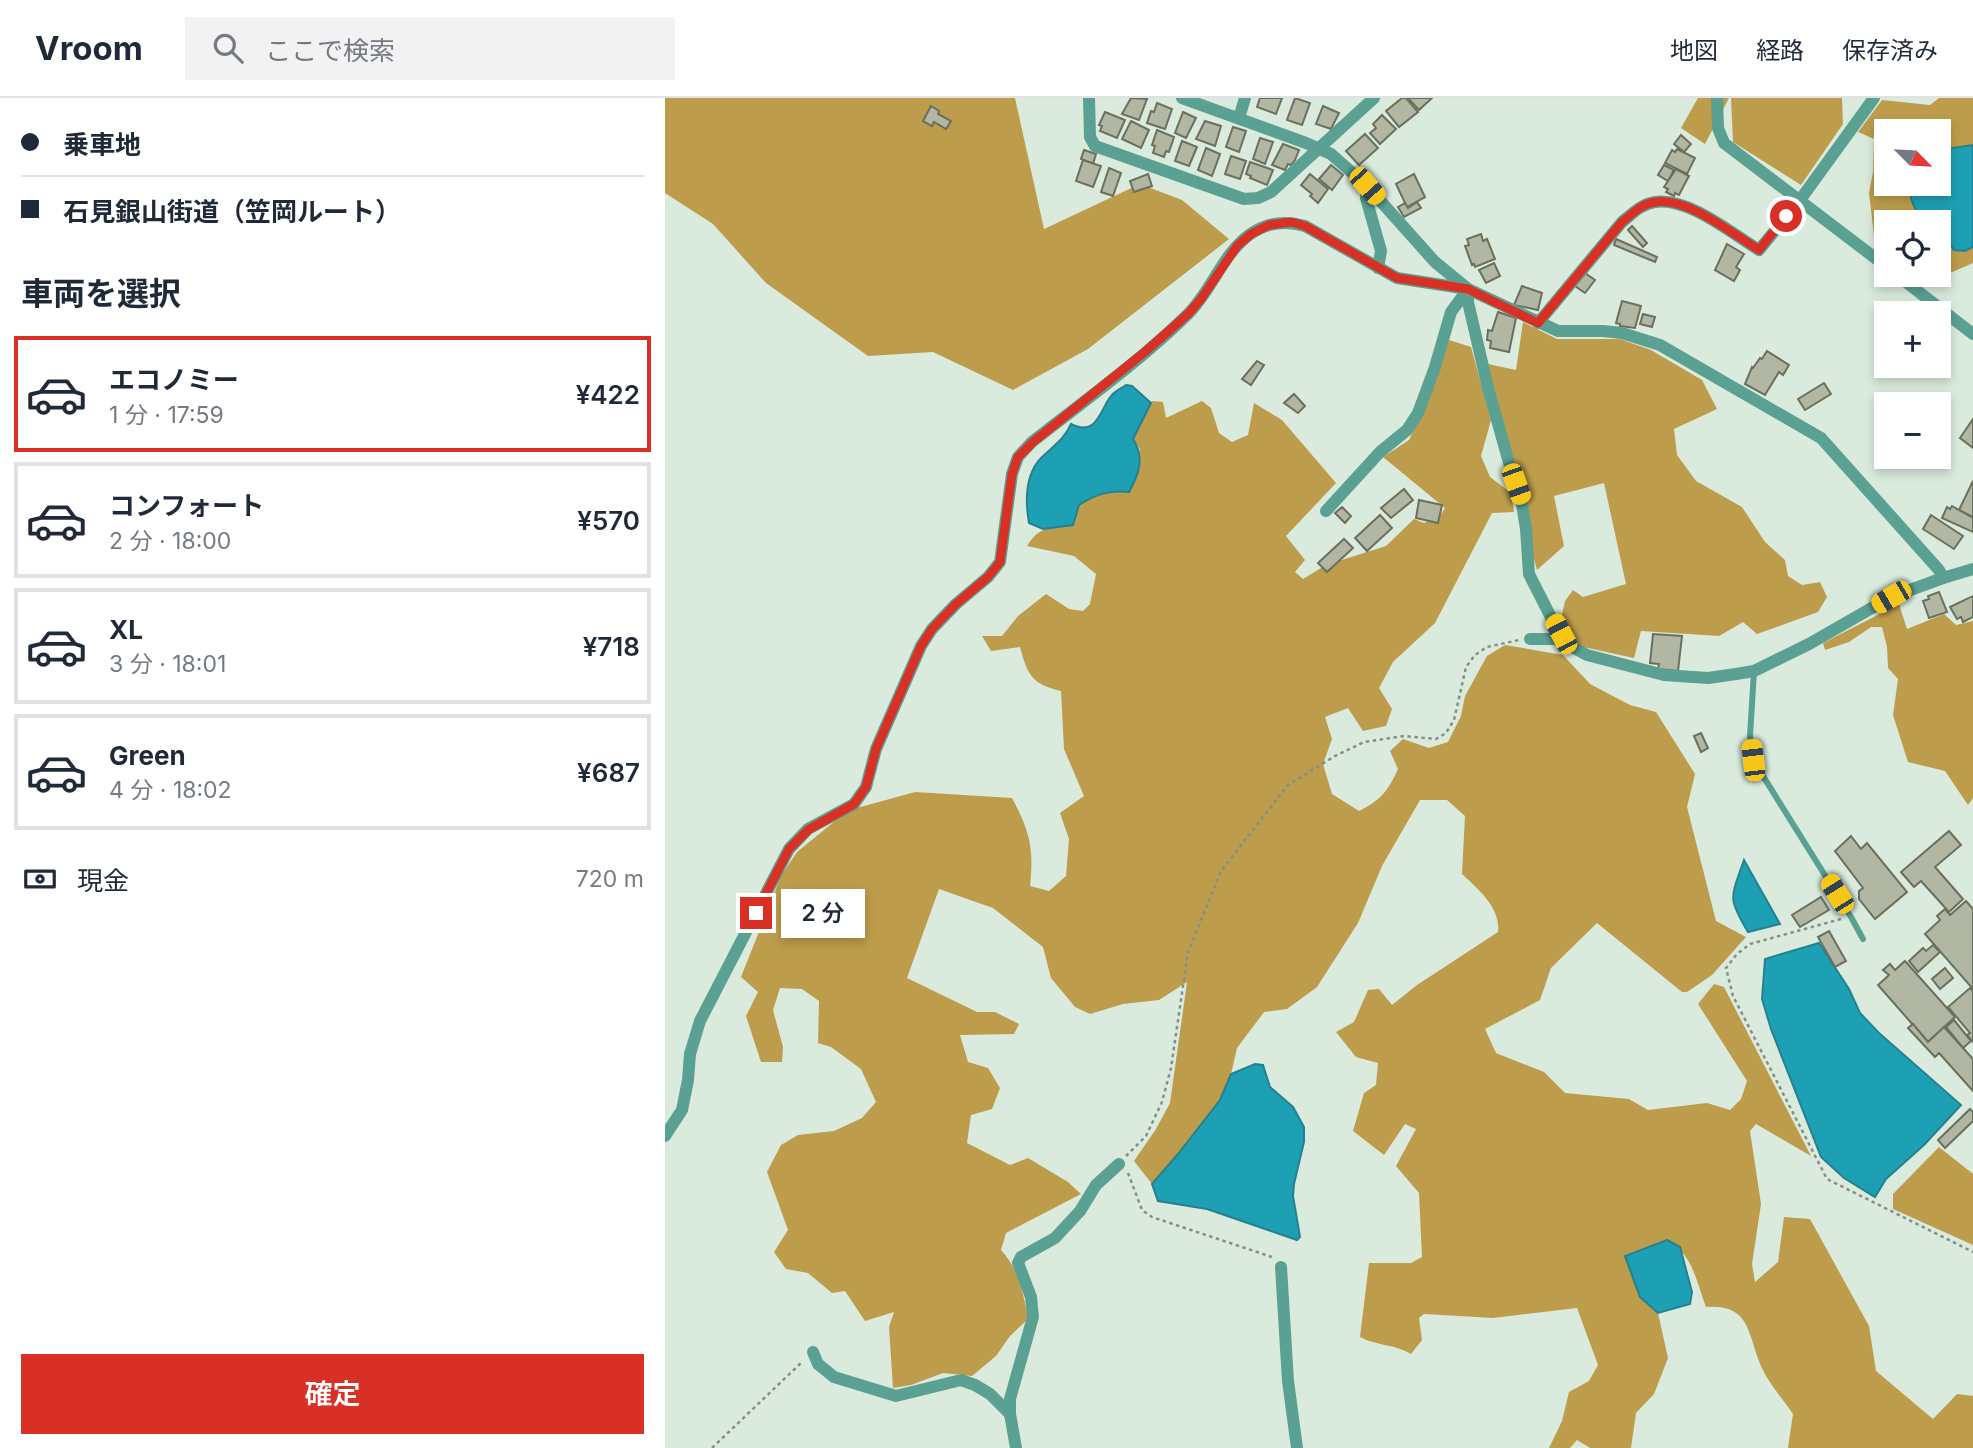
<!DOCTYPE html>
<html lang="ja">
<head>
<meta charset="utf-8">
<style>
  body { margin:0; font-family:Inter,"Noto Sans JP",sans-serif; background:#f2f2f3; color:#1f2937; height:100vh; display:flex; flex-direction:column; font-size:26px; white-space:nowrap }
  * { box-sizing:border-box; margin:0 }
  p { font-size:23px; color:#747a83 }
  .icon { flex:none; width:38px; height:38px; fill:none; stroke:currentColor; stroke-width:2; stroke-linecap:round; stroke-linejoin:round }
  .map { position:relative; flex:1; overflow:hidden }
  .panel { display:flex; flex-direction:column; background:#fff; width:665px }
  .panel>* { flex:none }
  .top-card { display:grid; align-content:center; height:154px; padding:0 21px; background:#fff }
  .needle { width:46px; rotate:114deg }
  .buttons { position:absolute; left:1209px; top:21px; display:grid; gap:14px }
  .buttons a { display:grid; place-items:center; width:77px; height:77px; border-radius:0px; background:#fff; box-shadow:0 4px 10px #0003; font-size:35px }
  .end { position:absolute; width:32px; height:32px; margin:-16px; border:9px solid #d93025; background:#fff; box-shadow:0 0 0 4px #fff }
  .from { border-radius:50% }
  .bubble { position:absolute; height:49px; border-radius:0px; background:#fff; box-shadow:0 4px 10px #0003; font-size:23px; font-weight:600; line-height:49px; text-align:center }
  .car { position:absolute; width:21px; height:42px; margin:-21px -10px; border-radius:9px; box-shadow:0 0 5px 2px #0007; background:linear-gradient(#f5c518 24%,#345 0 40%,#f5c518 0 76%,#345 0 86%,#f5c518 0) }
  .top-card b { display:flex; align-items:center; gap:24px; height:66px; font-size:26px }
  .top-card b+b { border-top:2px solid #e0e1e3 }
  .top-card i { width:18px; height:18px; background:#1f2937 }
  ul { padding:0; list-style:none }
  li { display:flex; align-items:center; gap:21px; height:116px; margin:0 14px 10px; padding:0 7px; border:4px solid #e0e1e3; border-radius:0px }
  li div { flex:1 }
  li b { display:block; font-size:26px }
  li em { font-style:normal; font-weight:600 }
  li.current { border-color:#d93025 }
  li>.icon { width:63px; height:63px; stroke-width:1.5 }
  h2 { padding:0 21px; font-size:32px; line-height:84px }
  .pay { display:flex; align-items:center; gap:18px; height:77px; padding:0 21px; font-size:26px }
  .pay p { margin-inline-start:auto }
  .action { display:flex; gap:14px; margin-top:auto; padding:14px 21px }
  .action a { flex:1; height:80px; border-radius:0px; background:#d93025; color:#fff; font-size:28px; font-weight:600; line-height:80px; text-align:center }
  header { display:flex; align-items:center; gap:42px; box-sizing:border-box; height:98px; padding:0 35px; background:#fff; border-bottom:2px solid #e0e1e3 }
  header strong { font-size:33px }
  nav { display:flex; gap:38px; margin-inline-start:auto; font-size:24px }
  .search { width:490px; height:63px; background:#f2f2f3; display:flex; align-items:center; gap:18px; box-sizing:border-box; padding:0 24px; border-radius:0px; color:#747a83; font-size:26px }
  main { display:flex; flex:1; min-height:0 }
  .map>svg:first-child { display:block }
  .forest { fill:#bd9c4b }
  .water { fill:#1ea0b4; stroke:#25818e; stroke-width:2 }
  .building { fill:#b2b7a4; stroke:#6b6f5e; stroke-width:2 }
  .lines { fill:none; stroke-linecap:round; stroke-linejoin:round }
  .path { stroke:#848f86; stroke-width:2.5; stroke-dasharray:3.5 3.5; stroke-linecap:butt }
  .lane { stroke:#5aa193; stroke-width:6 }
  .street { stroke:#5aa193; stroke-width:12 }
  .route { stroke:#d93025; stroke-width:9 }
</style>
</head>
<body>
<header>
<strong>Vroom</strong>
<div class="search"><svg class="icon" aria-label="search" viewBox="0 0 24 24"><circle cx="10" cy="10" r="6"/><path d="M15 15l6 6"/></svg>ここで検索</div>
<nav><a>地図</a><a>経路</a><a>保存済み</a></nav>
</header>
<main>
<section class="panel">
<div class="top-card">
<b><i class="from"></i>乗車地</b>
<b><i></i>石見銀山街道（笠岡ルート）</b>
</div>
<h2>車両を選択</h2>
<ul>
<li class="current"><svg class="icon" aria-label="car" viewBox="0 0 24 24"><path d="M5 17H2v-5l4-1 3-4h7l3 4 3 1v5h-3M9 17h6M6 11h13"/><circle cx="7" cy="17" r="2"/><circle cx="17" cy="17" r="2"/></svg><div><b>エコノミー</b><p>1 分 · 17:59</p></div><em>¥422</em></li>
<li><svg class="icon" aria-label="car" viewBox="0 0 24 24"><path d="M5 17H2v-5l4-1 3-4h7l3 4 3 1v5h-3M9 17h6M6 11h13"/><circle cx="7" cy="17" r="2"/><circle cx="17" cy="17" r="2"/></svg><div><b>コンフォート</b><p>2 分 · 18:00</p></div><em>¥570</em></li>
<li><svg class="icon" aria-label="car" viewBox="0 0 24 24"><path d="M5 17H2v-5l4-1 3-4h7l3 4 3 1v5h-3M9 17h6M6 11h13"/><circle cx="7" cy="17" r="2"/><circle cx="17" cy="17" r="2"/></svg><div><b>XL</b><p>3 分 · 18:01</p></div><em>¥718</em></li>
<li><svg class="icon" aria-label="car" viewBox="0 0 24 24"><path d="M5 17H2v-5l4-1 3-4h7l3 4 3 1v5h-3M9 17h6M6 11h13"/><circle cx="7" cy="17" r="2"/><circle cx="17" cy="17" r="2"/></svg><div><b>Green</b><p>4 分 · 18:02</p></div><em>¥687</em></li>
</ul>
<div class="pay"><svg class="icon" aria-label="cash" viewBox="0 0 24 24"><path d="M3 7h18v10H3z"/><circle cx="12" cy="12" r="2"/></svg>現金<p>720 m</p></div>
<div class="action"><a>確定</a></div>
</section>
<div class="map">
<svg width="1308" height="1350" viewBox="0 0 1308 1350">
  <rect width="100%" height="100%" fill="#daebdd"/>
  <g class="forest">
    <polygon points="0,0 350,0 379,131 475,86 517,102 564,141 423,251 348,292 268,254 203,258 101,185 48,126 0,95"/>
    <polygon points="1033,0 1064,0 1040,46 1016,30"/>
    <polygon points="1066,0 1177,0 1178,26 1136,87 1068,44"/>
    <polygon points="1274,0 1308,0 1308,47 1274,52 1274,33 1222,33 1222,86 1247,86 1246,88 1257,122 1263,124 1222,124 1221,150 1209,138 1204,95 1208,74 1209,41 1193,34 1217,2 1265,7"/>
    <polygon points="1274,130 1300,153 1308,149 1308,165 1285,175 1274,172"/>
    <polygon points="858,224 892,241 955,241 986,252 1037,282 1052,311 1009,331 1012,357 1031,383 1077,409 1100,444 1120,462 1123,478 1137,487 1155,484 1162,499 1153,514 1092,536 1078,524 1054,538 976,533 969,560 909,547 895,526 900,503 908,492 918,499 961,486 939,385 889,398 899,448 872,472 865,445 863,407 834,314 823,266 851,272"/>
    <path d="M784 242 806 249 826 322 816 358 825 379 846 395 849 414 827 415 770 525 728 564 714 590 727 611 721 628 698 633 683 610 660 619 667 641 658 666 667 696 694 713C716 702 723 693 733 671L725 653 738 641 764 650 783 644 796 618 800 598 822 558 840 547 898 557 925 586 965 607 991 614 1030 676 1022 709 1051 823 1081 839 1047 877 1022 894H1017L932 825 886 870 875 902 820 931 831 955 879 974 900 995 964 1001 983 1012 1042 1005 1065 1012 1076 1001 1082 983 1033 906 1049 886 1059 889 1146 1058 1091 1026 1085 1033 1096 1106 1087 1166 1090 1184 1113 1164 1119 1119 1145 1121 1204 1228 1211 1273 1268 1321 1292 1296 1308 1298V1350H1123L1128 1316C1118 1301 1104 1286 1097 1270 1082 1237 1087 1206 1041 1209 1031 1183 1028 1156 1002 1142L975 1199 993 1215 1003 1260 989 1296 971 1315 966 1350H925L912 1342 905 1350H884L897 1323 904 1294 924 1283 933 1267 912 1210 828 1220 759 1216 754 1220 757 1242 746 1256C730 1246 712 1248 695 1239L704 1165H746L757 1159 754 1095 731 1068 751 1031 740 1026 719 1057 688 1033 699 995 711 987 713 965 691 959 671 934 689 924 703 892 714 891 727 907 752 887 833 834C836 810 813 791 797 776L800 718 782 702H755L717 768 693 825 652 889 622 911 599 914 572 950 566 976 555 1002 513 1056 487 1086 469 1063 491 1031 505 1005 522 884 494 902 458 906 425 916 410 909 386 880 378 849 328 810 274 791 242 880 312 914H330L354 926 349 936 295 937 303 964 323 970 335 990 327 1011 306 1017 302 1045 345 1067 363 1060 403 1084 416 1096 341 1135 336 1152C353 1170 359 1197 363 1221L345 1238 331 1258 307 1278 278 1275 246 1287 228 1290 224 1229 229 1214 200 1223 180 1193 167 1195 143 1175 121 1171 109 1154 123 1132 102 1074 116 1047 133 1037 169 1033 197 1020 211 1004 196 971 166 949 153 945 154 903 137 891 115 890 108 912 118 949 117 964H96L81 918 93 894 76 879 116 778 132 754 170 723 192 710 250 694 347 700C365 734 369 750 365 788L384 793 401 778 404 741 395 715 419 698 399 651 396 593C367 586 363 578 355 549L326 553 317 538H337L353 518 381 496 404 511 418 513 425 506 431 476 409 458 362 448C375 427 386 430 408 427L414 407 429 397 449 393 472 380 475 351 468 341 487 303 498 304 501 320 537 303 546 310 554 335 567 344 583 337 589 305 617 322 671 385 621 438 640 462 630 474 638 481 661 467 721 448 749 421 759 425 775 418 780 410 718 359 744 342 764 298Z"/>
    <polygon points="1234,506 1242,531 1279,516 1291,527 1308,523 1308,700 1303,707 1280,673 1243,664 1228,617 1233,581 1223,570 1222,549 1217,529 1206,529 1184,544 1160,552 1158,545"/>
    <polygon points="1274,1049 1308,1076 1308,1147 1228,1111 1228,1096"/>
  </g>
  <g class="water">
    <path d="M1308 47V149L1300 153 1289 152 1274 130V124L1257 122C1249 109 1243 101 1247 86H1274V52Z"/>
    <path d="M461 287 467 288 486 305 468 341C480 359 474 376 464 394 445 392 431 396 414 407L408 427 378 431 364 425C360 402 360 377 376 360 388 348 399 342 406 326 433 340 435 310 447 297 450 293 457 290 461 287Z"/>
    <path d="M1079 762 1115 826 1083 834C1062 799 1066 800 1079 762Z"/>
    <polygon points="1154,845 1184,891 1195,915 1214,935 1296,1007 1259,1047 1221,1081 1210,1099 1179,1080 1156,1059 1106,931 1097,901 1100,861"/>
    <polygon points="590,966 598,967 605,989 628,1009 639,1029 639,1044 629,1086 628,1098 635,1139 632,1142 542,1111 493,1103 487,1086 513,1056 555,1002 566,976"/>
    <polygon points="1002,1142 1015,1149 1027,1194 1025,1206 993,1215 975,1199 960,1158"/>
  </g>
  <g class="building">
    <polygon points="466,0 482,1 474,22 457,16"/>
    <polygon points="595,0 617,0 611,16 592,9"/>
    <polygon points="630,0 645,5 637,27 622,22"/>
    <polygon points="737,0 741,0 753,14 734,29 721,13"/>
    <polygon points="743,0 767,0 754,12"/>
    <polygon points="492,5 507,11 500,31 482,25 486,13 489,14"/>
    <polygon points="266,8 274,13 273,16 286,23 281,31 269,24 267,28 258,23"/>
    <polygon points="658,8 674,15 666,31 651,26"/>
    <polygon points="440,14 460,22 452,40 435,33 437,28 434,27"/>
    <polygon points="518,14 531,20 521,40 510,35"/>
    <polygon points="717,17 731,31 715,46 705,35 711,30 708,26"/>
    <polygon points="466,23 484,32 476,50 457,41"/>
    <polygon points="540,23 556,28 550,48 531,41"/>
    <polygon points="568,29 581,33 574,54 561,49"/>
    <polygon points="492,32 509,39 504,54 501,53 499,59 488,55 490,48 487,47"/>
    <polygon points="700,36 713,50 694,67 681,53"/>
    <polygon points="1016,37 1026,46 1019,54 1009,46"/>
    <polygon points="595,40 608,44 600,66 588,61"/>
    <polygon points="517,43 532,49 524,68 510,63"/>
    <polygon points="618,46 634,52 630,62 626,67 623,66 620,72 607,67"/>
    <polygon points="541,50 555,56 547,78 533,72"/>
    <polygon points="1012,51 1030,60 1022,76 1000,65 1007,52 1010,54"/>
    <polygon points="419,52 431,56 428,66 416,61"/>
    <polygon points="566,58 581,63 575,81 560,76"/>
    <polygon points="418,62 436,68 428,89 411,83"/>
    <polygon points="585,64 608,72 602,87 585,80 586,78 581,76"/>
    <polygon points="666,67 678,77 667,92 654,81"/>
    <polygon points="999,67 1009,72 1003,83 993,77"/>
    <polygon points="444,70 456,75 448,98 436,94"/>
    <polygon points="1011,71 1024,78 1014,97 1010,95 1009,98 1001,94 1003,91 999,89"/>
    <polygon points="483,76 487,88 469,94 465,83"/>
    <polygon points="645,76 663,91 653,105 645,98 647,96 636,87"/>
    <polygon points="749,76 760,99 742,109 731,86"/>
    <polygon points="752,104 756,110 739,119 733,109 740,105 743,110"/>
    <polygon points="967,128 982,145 978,149 963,132"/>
    <polygon points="816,136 818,143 822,141 830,161 810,169 809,166 807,167 800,148 804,147 802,141"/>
    <polygon points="951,141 992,159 990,164 949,147"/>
    <polygon points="1062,146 1079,156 1071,169 1075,172 1069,183 1050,172"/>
    <polygon points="829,165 835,178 821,185 814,172"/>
    <polygon points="920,175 930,182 920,195 910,188"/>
    <polygon points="857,188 877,195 873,212 849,207"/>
    <polygon points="957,203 976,208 970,230 955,228 955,226 951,225"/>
    <polygon points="833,214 851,220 844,254 825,250 826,243 822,242 823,232 827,233"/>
    <polygon points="978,216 990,219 987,229 975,226"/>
    <polygon points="1102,253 1124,267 1118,277 1114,274 1100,297 1080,286 1087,269 1088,270 1095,260 1097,261"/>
    <polygon points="592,263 599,267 586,287 577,281"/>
    <polygon points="1159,285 1166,296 1140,312 1133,301"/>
    <polygon points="629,296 640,308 633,315 619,305"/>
    <polygon points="1308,321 1308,350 1295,340"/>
    <polygon points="1308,383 1308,419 1294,412"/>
    <polygon points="739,391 748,402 726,420 716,410"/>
    <polygon points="754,402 777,407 773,425 751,420"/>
    <polygon points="1287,408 1308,420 1308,434 1277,420 1282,409 1285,411"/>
    <polygon points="677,409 686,418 680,425 670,415"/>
    <polygon points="715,417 727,430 702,453 690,440"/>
    <polygon points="1266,417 1298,438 1289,451 1258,431"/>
    <polygon points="679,441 688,450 662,474 653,465"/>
    <polygon points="1274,494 1282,514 1264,520 1258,503 1264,501 1263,498"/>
    <polygon points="1308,498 1308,519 1298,524 1296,519 1292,521 1285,509"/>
    <polygon points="988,536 1017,538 1013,573 993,571 994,566 985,565"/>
    <polygon points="1036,635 1043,650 1036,654 1029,638"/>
    <polygon points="1284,733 1296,747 1270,769 1298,801 1284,814 1256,783 1249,789 1236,774"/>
    <polygon points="1186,738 1196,751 1202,745 1242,794 1210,821 1194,801 1194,793 1198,790 1170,753"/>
    <polygon points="1156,799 1164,812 1135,829 1127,817"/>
    <polygon points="1301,803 1308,811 1308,891 1260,836 1275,822 1272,818 1280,811 1285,817"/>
    <polygon points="1164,833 1181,863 1170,869 1153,839"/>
    <polygon points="1268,847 1275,854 1253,874 1244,863 1258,850 1261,853"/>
    <polygon points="1240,863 1290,919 1263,944 1213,887 1224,877 1218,872 1225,866 1230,872"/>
    <polygon points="1280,870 1288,880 1275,891 1267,881"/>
    <polygon points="1305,890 1308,893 1308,944 1302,937 1305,935 1283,909"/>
    <polygon points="1289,922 1306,943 1298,950 1281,929"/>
    <polygon points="1248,926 1263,944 1279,929 1308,961 1308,993 1274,955 1270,959 1243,930"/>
    <polygon points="1305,1011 1308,1014 1308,1023 1280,1050 1273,1042"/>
  </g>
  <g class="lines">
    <g class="path">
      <polyline points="1176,821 1085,846 1072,856 1061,870 1068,898 1162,1081 1308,1154"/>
      <polyline points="461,1058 481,1038 497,1004 506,970 523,854 556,773 623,687 670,658 699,644 739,638 771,641 781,635 789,622 801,569 810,557 822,549 854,542"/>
      <polyline points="463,1075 477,1112 487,1119 607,1159"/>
      <polyline points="47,1350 138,1263"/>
    </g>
    <polyline class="lane" points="1089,573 1085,638 1088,662 1186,819 1198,841"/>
    <g class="street">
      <polyline points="424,0 425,39 430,48 579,101 593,100 606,94 709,0"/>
      <polyline points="517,0 641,45 666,56 702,88 770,164 803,191 893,233 938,233 957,235 995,247 1156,340 1274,472 1278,480 1308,471"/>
      <polyline points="1052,0 1053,30 1059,45 1222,169"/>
      <polyline points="574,20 580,0"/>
      <polyline points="702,88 701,100 716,153 713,170"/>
      <polyline points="1232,177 1308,236"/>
      <polyline points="803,191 803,204 823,290 846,372 856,400 861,431 864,476 898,543"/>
      <path d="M873 225 957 124C967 116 976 106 990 104 1023 99 1066 135 1094 152L1135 102 1209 0"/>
      <polyline points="661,413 715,354 742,332 753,315 770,269 786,214 803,191"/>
      <polyline points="865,541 892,541 922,557 999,577 1043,580 1071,576 1089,573 1144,546 1226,499 1278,480"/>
      <path d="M0 1038 17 1012 23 982 25 956 35 923 124 751 143 731 189 706 201 689 211 651 256 548 267 531 291 506 323 479 335 464 347 376 353 359 367 344C419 303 474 264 522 217 546 194 557 157 584 137 602 124 620 122 640 128L732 180 803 191"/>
      <polyline points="616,1169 623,1283 632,1350"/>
      <polyline points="148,1254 153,1266 169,1279 231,1298 296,1282 310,1287 325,1296 345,1316"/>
      <polyline points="351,1350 345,1316 345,1301 368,1219 366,1199 353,1165 356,1159 390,1140 415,1113 431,1087 454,1066"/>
    </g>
  </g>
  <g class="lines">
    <path class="route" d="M91 815 124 751 143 732 189 706 201 689 211 651 256 548 267 531 291 506 323 479 335 464 347 376 353 359 368 344 481 253 523 216 536 201 572 148 586 136 604 127 626 124 640 128 732 180 803 191 873 225 957 124C967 116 976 106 990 104 1023 99 1066 135 1094 152L1121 118"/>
  </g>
</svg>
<div class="buttons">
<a><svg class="needle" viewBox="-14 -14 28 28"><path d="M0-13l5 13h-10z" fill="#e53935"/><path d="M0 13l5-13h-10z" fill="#747a83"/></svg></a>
<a><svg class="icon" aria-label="locate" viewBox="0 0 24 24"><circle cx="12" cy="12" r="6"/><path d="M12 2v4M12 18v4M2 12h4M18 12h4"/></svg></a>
<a>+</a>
<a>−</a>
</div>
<i class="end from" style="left:1121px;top:118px"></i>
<i class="end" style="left:91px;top:815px"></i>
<div class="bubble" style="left:116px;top:791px;width:84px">2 分</div>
<i class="car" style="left:702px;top:88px;rotate:138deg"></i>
<i class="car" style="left:851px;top:386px;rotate:160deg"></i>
<i class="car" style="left:1226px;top:499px;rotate:240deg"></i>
<i class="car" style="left:896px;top:536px;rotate:332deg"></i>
<i class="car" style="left:1088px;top:662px;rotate:353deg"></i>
<i class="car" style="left:1172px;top:796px;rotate:328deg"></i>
</div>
</main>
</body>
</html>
